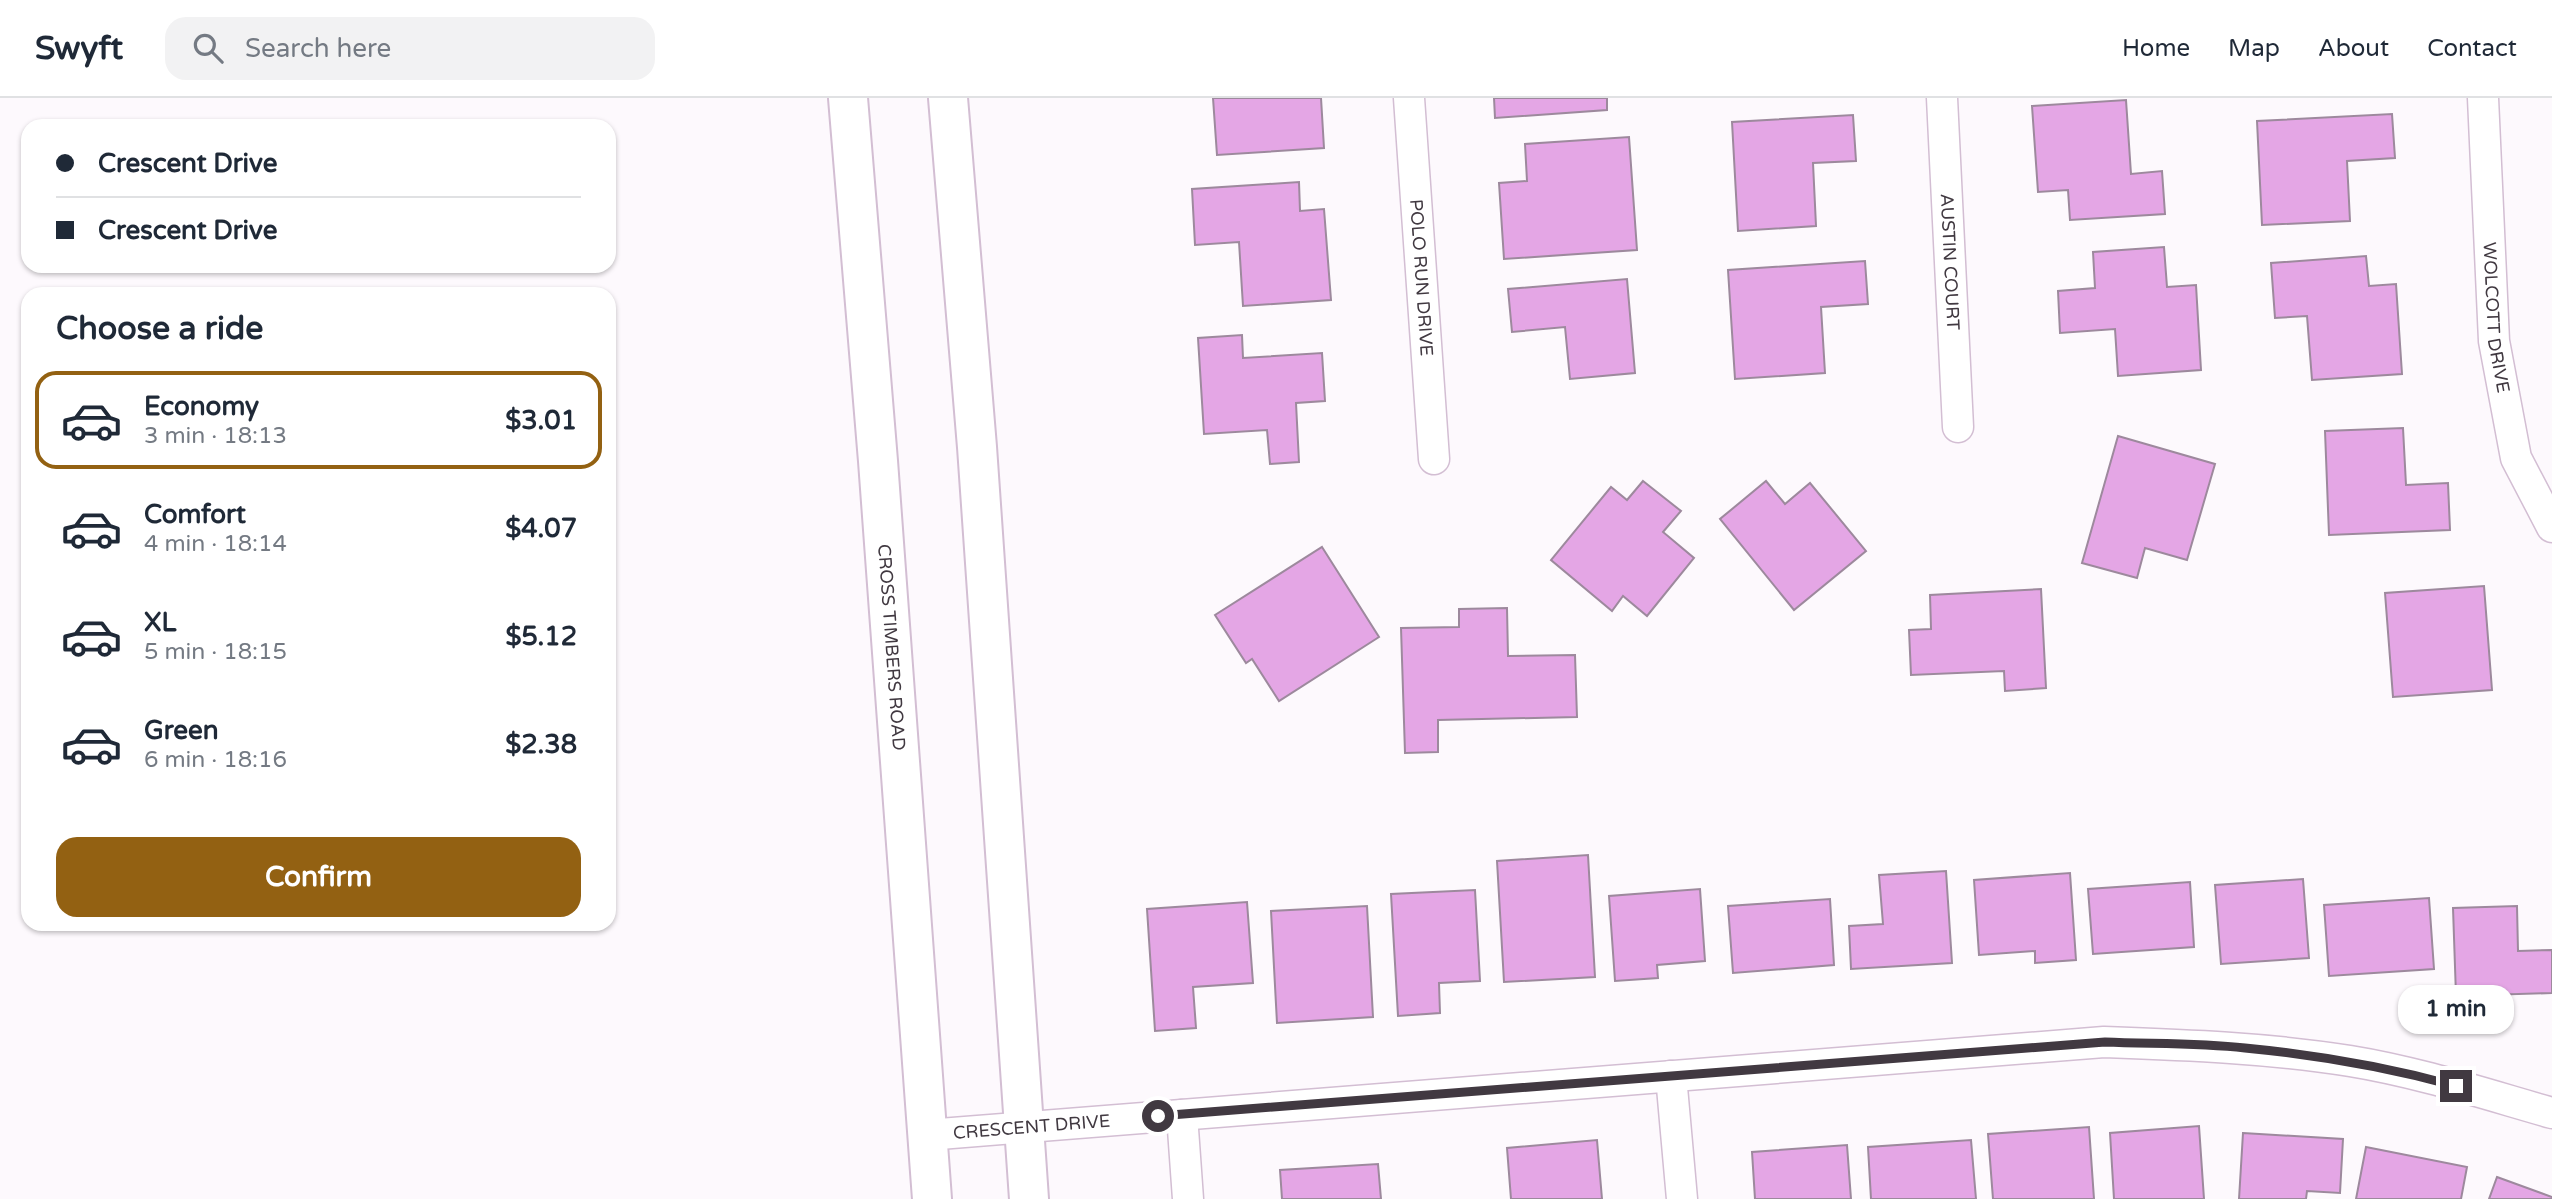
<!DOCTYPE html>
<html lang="en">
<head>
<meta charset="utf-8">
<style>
  body { margin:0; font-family:"Varela Round",sans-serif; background:#f2f2f3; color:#1f2937; height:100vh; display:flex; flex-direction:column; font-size:26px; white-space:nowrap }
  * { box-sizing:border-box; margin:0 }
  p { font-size:23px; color:#747a83 }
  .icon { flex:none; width:38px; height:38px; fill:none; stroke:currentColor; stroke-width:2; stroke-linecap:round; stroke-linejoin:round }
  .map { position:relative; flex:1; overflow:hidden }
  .side { position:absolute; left:21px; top:189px; width:595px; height:644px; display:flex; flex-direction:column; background:#fff; border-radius:21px; box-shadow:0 2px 5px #0004 }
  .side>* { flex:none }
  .top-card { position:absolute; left:21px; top:21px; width:595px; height:154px; border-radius:21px; box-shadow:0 2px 5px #0004; display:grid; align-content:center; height:154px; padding:0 35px; background:#fff }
  .end { position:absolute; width:32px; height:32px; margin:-16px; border:9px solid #413941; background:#fff; box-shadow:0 0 0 4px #fff }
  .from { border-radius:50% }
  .bubble { position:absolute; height:49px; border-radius:21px; background:#fff; box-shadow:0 2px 5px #0004; font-size:23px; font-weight:800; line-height:49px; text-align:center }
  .top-card b { display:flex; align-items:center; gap:24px; height:66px; font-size:26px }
  .top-card b+b { border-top:2px solid #e0e1e3 }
  .top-card i { width:18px; height:18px; background:#1f2937 }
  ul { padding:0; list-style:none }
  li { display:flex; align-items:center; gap:21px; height:98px; margin:0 14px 10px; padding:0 21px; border:4px solid transparent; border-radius:21px }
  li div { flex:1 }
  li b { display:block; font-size:26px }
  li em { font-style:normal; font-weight:800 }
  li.current { border-color:#936112 }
  li>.icon { width:63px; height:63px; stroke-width:1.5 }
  h2 { padding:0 35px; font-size:32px; line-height:84px }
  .action { display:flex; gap:14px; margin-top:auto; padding:14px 35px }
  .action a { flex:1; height:80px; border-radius:21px; background:#936112; color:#fff; font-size:28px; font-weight:800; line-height:80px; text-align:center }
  header { display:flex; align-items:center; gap:42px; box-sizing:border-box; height:98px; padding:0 35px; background:#fff; border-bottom:2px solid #e0e1e3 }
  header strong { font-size:33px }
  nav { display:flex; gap:38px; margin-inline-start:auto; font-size:24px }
  .search { width:490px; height:63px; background:#f2f2f3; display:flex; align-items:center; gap:18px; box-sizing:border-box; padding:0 24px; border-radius:21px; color:#747a83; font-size:26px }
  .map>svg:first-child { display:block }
  .building { fill:#e4a6e5; stroke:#9d899d; stroke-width:2 }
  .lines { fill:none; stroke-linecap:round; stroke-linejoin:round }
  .street-casing { stroke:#d3bed3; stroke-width:33 }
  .primary-casing { stroke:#d3bed3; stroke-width:42 }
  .street { stroke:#fff; stroke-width:30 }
  .primary { stroke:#fff; stroke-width:38 }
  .route { stroke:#413941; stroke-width:9 }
  .labels { text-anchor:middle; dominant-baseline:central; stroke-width:5; stroke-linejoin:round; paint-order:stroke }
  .street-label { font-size:18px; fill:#413941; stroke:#fff }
</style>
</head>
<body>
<header>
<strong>Swyft</strong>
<div class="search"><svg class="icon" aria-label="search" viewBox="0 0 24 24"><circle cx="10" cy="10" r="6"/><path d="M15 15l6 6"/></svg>Search here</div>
<nav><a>Home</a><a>Map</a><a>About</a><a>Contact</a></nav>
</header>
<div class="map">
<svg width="2552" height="1101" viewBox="0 0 2552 1101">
  <rect width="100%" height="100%" fill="#fdf9fd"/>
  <g class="building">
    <polygon points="1213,0 1321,0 1324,50 1217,57"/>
    <polygon points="1494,0 1607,0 1607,12 1495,20"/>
    <polygon points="2126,2 2131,76 2162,73 2165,116 2070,122 2068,92 2038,94 2032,8"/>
    <polygon points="2392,16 2395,60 2347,63 2350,123 2262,127 2257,23"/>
    <polygon points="1853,17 1856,63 1813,65 1816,128 1738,133 1732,24"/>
    <polygon points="1629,39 1637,152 1504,161 1499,85 1527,83 1525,46"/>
    <polygon points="1299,84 1300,113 1324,111 1331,202 1243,208 1239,144 1195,147 1192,91"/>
    <polygon points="2164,149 2167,189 2196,187 2201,272 2118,278 2115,231 2060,235 2058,193 2095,190 2093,154"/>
    <polygon points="2366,158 2369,188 2396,186 2402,276 2312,282 2307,218 2275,220 2271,165"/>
    <polygon points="1865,163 1868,206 1821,209 1825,275 1735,281 1728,172"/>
    <polygon points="1627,181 1635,275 1570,281 1565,229 1512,234 1508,191"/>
    <polygon points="1242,237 1243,260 1322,255 1325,303 1296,305 1299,364 1270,366 1267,332 1204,336 1198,240"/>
    <polygon points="2403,330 2406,387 2448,385 2450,432 2329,437 2325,333"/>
    <polygon points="2118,338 2215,366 2187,462 2145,450 2137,480 2082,465"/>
    <polygon points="1643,383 1681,413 1663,434 1694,460 1647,518 1623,498 1612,513 1551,462 1611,389 1627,402"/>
    <polygon points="1766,383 1785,406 1810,385 1866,453 1794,512 1720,421"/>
    <polygon points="1322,449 1379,539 1279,603 1252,561 1246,565 1215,517"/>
    <polygon points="2484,488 2492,592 2393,599 2385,495"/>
    <polygon points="2041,491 2046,590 2005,593 2004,573 1911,577 1909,532 1931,531 1930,497"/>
    <polygon points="1507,510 1508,558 1575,557 1577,619 1438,622 1438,654 1405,655 1401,530 1459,529 1459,511"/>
    <polygon points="1588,757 1595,879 1504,884 1497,763"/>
    <polygon points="1946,773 1952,865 1851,871 1849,828 1883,826 1879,777"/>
    <polygon points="2070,775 2076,862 2035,865 2035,853 1979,857 1974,782"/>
    <polygon points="2303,781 2309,860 2221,866 2215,787"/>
    <polygon points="2190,784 2194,849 2093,856 2088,791"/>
    <polygon points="1700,791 1705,863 1657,867 1658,880 1615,883 1609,798"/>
    <polygon points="1475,792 1480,883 1439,885 1440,915 1398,918 1391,796"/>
    <polygon points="2429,800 2434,871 2329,878 2324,807"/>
    <polygon points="1830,801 1834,867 1733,875 1728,808"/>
    <polygon points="1247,804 1253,885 1193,889 1196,930 1155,933 1147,811"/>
    <polygon points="1367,808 1373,919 1277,925 1271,813"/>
    <polygon points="2517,808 2518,853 2552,852 2552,895 2456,898 2453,810"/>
    <polygon points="2199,1028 2204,1101 2114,1101 2110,1035"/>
    <polygon points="2089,1029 2094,1101 1993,1101 1988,1036"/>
    <polygon points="2243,1035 2343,1041 2340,1095 2307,1093 2306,1101 2239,1101"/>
    <polygon points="1597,1042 1602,1101 1511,1101 1507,1050"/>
    <polygon points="1971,1042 1976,1101 1871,1101 1868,1049"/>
    <polygon points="1847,1047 1851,1101 1755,1101 1752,1054"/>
    <polygon points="2366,1049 2467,1069 2461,1101 2356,1101"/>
    <polygon points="1378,1066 1381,1101 1282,1101 1280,1072"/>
    <polygon points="2497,1079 2552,1099 2552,1101 2489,1101"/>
  </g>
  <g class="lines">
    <defs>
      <g id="street">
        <path id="s1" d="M1409 0 1434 361"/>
        <path id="s2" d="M1942 0 1958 329"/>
        <path id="s3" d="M2483 0 2494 243 2516 360 2552 429"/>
        <polyline points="1671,978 1682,1101"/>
        <polyline points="1182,1017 1188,1101"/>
        <path id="s4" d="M927 1037 2104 944C2187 947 2268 950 2350 963 2418 974 2485 996 2552 1015"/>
      </g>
      <g id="primary">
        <path id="s5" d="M848 0 878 363 932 1101"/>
        <polyline points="948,0 977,349 1029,1101"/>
      </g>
    </defs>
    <use href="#street" class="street-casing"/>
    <use href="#primary" class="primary-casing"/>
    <use href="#street" class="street"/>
    <use href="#primary" class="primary"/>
  </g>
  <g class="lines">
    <path class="route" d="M1158 1018 2105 944C2151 946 2198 945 2245 950 2317 957 2387 969 2456 988"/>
  </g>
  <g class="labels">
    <g class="street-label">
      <text stroke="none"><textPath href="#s2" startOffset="164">AUSTIN COURT</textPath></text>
      <text stroke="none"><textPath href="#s1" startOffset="180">POLO RUN DRIVE</textPath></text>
      <text stroke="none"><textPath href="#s3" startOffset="220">WOLCOTT DRIVE</textPath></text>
      <text stroke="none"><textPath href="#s5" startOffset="551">CROSS TIMBERS ROAD</textPath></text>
      <text stroke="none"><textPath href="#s4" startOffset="105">CRESCENT DRIVE</textPath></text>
    </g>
  </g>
</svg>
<i class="end from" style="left:1158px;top:1018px"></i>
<i class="end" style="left:2456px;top:988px"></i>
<div class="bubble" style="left:2398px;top:887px;width:116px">1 min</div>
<div class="top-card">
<b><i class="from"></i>Crescent Drive</b>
<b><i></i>Crescent Drive</b>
</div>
<section class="side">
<h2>Choose a ride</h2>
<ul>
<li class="current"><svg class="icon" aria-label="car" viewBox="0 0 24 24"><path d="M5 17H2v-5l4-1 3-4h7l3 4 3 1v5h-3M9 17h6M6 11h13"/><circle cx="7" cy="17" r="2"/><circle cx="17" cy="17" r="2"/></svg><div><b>Economy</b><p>3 min · 18:13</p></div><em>$3.01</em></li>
<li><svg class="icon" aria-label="car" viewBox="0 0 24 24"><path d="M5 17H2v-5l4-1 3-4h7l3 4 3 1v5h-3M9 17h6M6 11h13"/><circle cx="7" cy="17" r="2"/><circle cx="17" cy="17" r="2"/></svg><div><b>Comfort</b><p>4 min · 18:14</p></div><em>$4.07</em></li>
<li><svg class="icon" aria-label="car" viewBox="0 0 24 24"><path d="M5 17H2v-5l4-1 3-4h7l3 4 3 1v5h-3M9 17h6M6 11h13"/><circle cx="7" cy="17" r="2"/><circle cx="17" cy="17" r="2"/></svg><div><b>XL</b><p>5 min · 18:15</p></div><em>$5.12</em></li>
<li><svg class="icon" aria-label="car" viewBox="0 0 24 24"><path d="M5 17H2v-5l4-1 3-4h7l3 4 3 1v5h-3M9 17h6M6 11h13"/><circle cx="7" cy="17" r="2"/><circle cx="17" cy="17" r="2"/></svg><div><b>Green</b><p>6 min · 18:16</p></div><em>$2.38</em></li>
</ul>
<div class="action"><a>Confirm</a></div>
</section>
</div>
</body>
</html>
